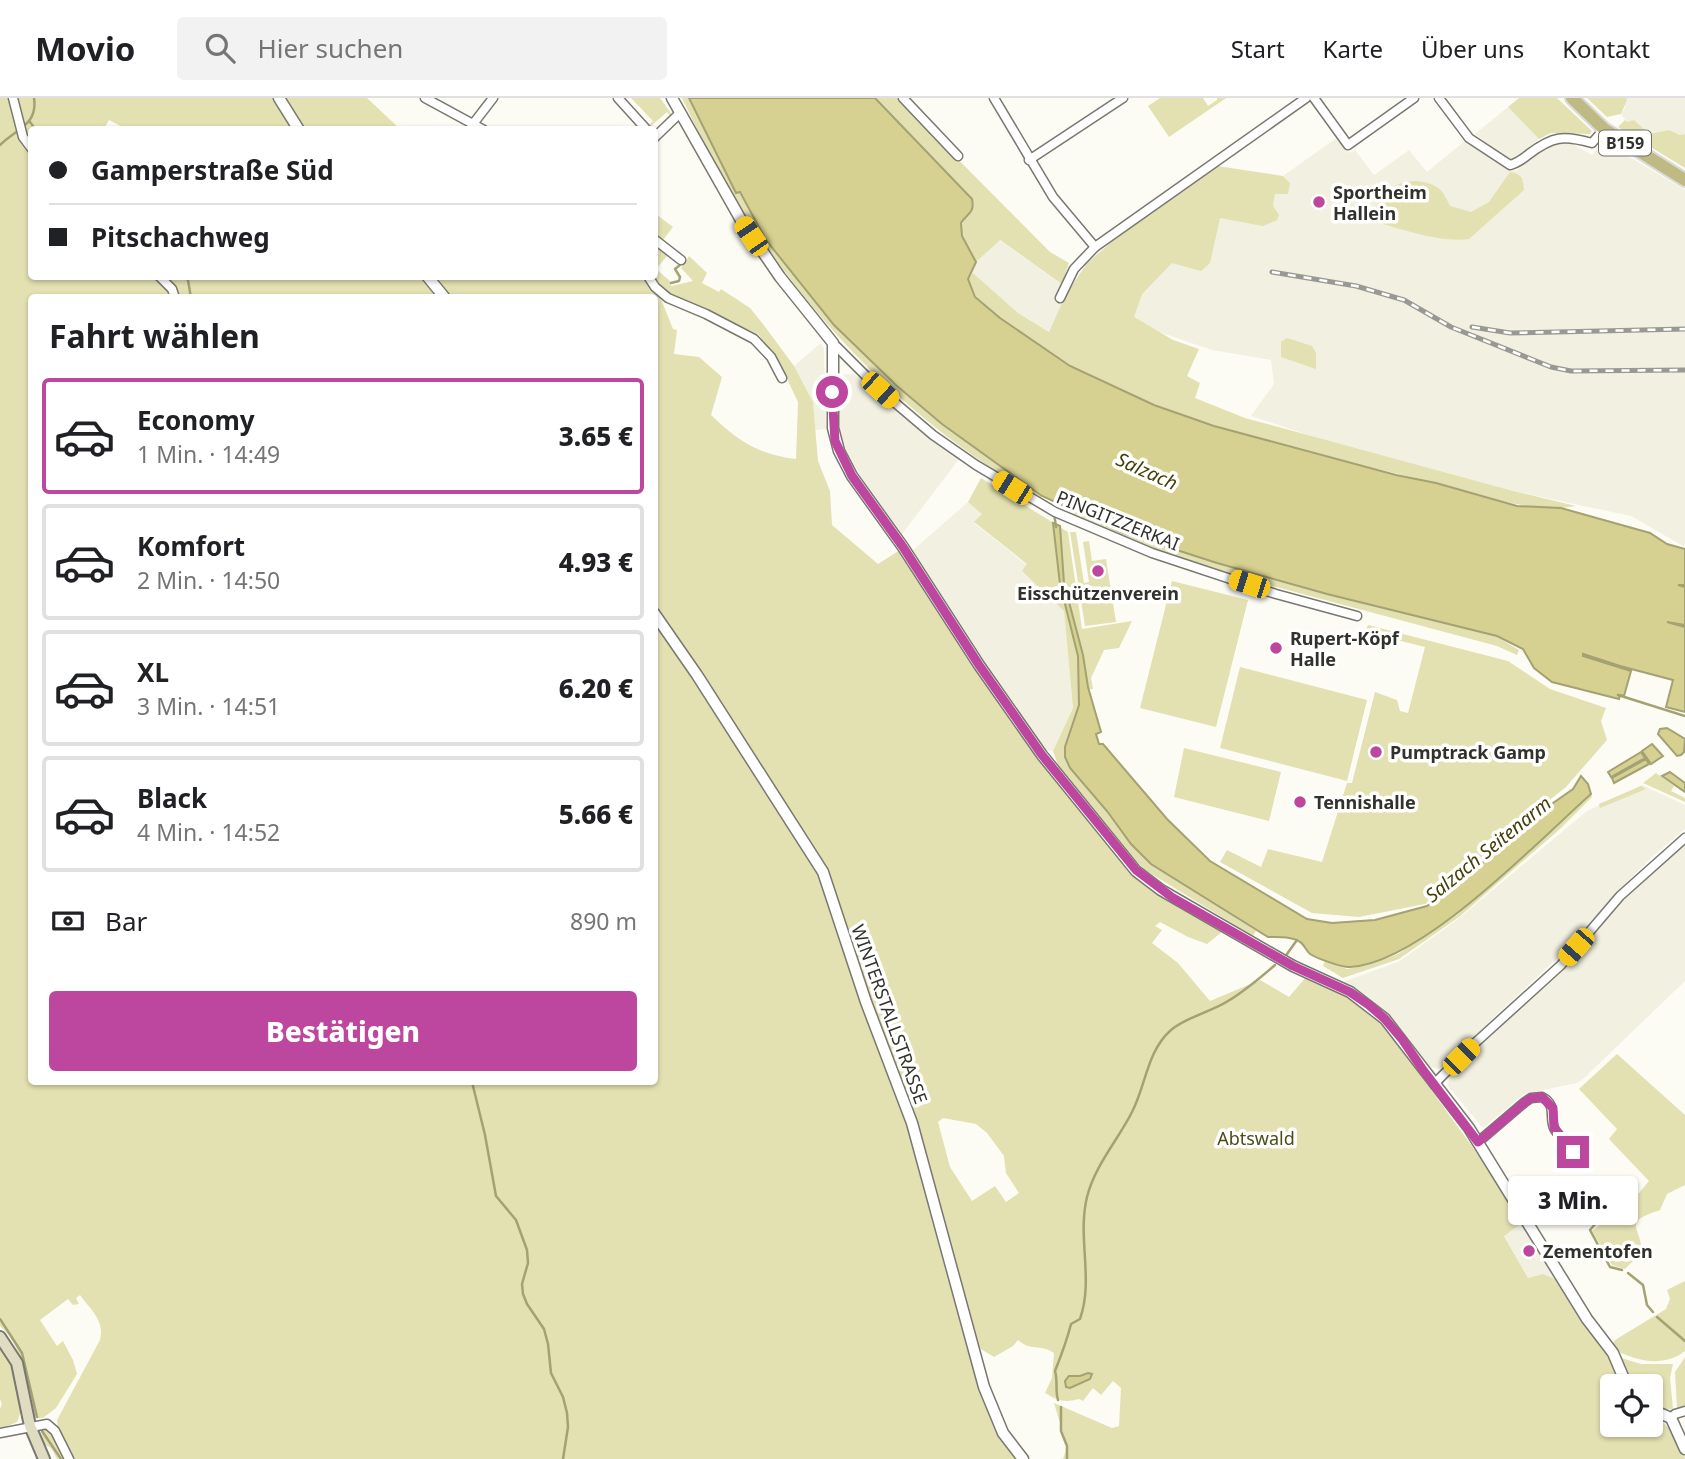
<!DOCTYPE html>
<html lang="de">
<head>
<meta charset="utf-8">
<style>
  body { margin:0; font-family:"Noto Sans",sans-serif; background:#f2f2f2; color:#202124; height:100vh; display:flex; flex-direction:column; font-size:26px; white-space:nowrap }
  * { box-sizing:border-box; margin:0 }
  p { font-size:23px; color:#757577 }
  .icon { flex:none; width:38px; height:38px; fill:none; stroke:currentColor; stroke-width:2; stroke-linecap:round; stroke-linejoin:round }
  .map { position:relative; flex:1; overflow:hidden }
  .sheet { position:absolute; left:28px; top:196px; width:630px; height:791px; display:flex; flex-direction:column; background:#fff; border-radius:7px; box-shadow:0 2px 5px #0004 }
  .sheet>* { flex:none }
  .top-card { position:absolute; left:28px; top:28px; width:630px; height:154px; border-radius:7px; box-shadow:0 2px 5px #0004; display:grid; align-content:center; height:154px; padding:0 21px; background:#fff }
  .fabs { position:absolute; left:1600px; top:1276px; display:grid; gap:14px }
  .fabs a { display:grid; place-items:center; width:63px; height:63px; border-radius:7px; background:#fff; box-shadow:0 2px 5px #0004; font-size:35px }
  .end { position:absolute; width:32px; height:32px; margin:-16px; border:9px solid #bd479e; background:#fff; box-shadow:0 0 0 4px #fff }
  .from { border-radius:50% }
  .bubble { position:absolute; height:49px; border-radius:7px; background:#fff; box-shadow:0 2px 5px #0004; font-size:23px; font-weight:800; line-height:49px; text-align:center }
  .car { position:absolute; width:21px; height:42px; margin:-21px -10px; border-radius:9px; box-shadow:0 0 5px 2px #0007; background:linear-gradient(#f5c518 24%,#345 0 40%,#f5c518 0 76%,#345 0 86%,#f5c518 0) }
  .top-card b { display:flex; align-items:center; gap:24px; height:66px; font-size:26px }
  .top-card b+b { border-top:2px solid #e0e0e0 }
  .top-card i { width:18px; height:18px; background:#202124 }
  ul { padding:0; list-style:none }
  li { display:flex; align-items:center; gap:21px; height:116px; margin:0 14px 10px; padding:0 7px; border:4px solid #e0e0e0; border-radius:7px }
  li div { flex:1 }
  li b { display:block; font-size:26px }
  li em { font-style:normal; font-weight:800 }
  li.on { border-color:#bd479e }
  li>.icon { width:63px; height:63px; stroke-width:1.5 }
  h2 { padding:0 21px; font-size:32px; line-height:84px }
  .pay { display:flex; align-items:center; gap:18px; height:77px; padding:0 21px; font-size:26px }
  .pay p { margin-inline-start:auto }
  .button { display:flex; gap:14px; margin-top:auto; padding:14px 21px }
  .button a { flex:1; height:80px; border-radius:7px; background:#bd479e; color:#fff; font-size:28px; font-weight:800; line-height:80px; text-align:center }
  header { display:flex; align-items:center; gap:42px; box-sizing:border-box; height:98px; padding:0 35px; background:#fff; border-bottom:2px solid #e0e0e0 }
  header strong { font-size:33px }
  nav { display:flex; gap:38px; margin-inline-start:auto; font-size:24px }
  .search { width:490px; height:63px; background:#f2f2f2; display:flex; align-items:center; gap:18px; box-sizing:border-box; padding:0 24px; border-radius:7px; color:#757577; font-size:26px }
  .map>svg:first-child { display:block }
  .built { fill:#f1f0e1 }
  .green { fill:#e3e0b2; fill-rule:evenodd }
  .water { fill:#d6d190; stroke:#a4a173; stroke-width:2 }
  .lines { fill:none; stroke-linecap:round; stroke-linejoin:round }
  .stream { stroke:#a4a173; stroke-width:2.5 }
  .minor-casing { stroke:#787871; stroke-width:11 }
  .tertiary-casing { stroke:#787871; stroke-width:13 }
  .secondary-casing { stroke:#787871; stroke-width:14 }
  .primary-casing { stroke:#dadad9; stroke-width:16 }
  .minor { stroke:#fff; stroke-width:8 }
  .tertiary { stroke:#fff; stroke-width:10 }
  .secondary { stroke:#dfdcc1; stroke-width:10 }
  .primary { stroke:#bfba83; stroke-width:12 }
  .rail-casing { stroke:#999994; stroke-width:5 }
  .rail { stroke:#fffffe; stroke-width:2.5; stroke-dasharray:8; stroke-linecap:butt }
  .route { stroke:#bd479e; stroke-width:9 }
  .poi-dot { fill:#bd479e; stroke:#fffffe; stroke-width:2.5 }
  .labels { text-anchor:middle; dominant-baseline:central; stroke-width:7; stroke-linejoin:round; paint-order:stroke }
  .shield { fill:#fffffe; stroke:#6f6f6c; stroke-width:2 }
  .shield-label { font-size:16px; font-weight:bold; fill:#31312e }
  .poi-label { font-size:18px; font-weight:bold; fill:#31312e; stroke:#fffffe; text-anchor:start }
  .street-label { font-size:18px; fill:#31312e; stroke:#fffffe }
  .park-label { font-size:18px; fill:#4e4a19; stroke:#fffffe }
  .water-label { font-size:19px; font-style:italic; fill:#423e0a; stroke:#fffffe }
</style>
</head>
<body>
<header>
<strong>Movio</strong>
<div class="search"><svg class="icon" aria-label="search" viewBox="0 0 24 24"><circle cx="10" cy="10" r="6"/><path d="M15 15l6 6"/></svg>Hier suchen</div>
<nav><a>Start</a><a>Karte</a><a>Über uns</a><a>Kontakt</a></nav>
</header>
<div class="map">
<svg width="1685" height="1361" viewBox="0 0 1685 1361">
  <rect width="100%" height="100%" fill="#fcfcf4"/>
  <g class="built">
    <polygon points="1626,0 1685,0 1685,36 1680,37 1669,32 1649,36 1634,22 1627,24 1621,16 1625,10"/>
    <polygon points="1508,9 1539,41 1516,60 1508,61 1475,36"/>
    <polygon points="1338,39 1349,55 1355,52 1374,77 1409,52 1427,74 1466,42 1516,73 1543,50 1553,46 1571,45 1592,57 1603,43 1685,92 1685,449 1631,418 1513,393 1329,344 1251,318 1274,286 1271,262 1212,252 1080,207 1201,110 1275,111 1273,108 1275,96 1287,96 1290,85 1283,78"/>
    <polygon points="999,142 1062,186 1058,194 1065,198 1049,234 1018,215 974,176 971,177 976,164"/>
    <polygon points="821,245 824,251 826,331 815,332 813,304 794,268"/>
    <polygon points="854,276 928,339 959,361 902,436 865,386 846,352 840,334 838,277"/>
    <polygon points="968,404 983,416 974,425 1027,467 1022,473 1064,513 1073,610 1053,653 1046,652 986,570 912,453"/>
    <polygon points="1642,687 1685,707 1685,731 1654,757 1617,794 1567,851 1491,922 1446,968 1439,971 1425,968 1397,926 1374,904 1343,884 1400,863 1458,821 1587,713"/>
    <polygon points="1685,747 1685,883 1582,982 1577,985 1524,996 1483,1030 1448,988 1449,978 1486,939 1515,916 1562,874 1611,815 1649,777"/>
    <polygon points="1523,1124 1555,1181 1543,1176 1528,1180 1504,1137"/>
  </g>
  <g class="green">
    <path d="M0 0H367L400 31 128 32 109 22 104 31 32 32V178L645 179 659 196 673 231 677 232 674 256 699 259 722 279 711 317C739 344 758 356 796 361L798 304 779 264 758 236 664 194 651 179 654 178 655 146 668 157 656 171 670 183 671 188 693 183 681 170 689 158 707 175 702 185 719 194 721 191 750 210 763 226 794 268 813 304 818 363 830 393 832 427 878 466 900 452 976 568 1149 789 1170 803 1223 833 1207 846 1188 839 1160 824 1155 828 1162 832 1152 845 1178 865 1210 903 1260 882 1289 899 1306 879 1343 896 1387 931 1508 1098 1523 1124 1504 1138 1528 1180 1543 1176 1555 1181 1605 1250 1622 1288H1612V1326H1650V1315C1668 1327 1681 1339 1685 1361H1063L1067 1349 1054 1305 1112 1330 1119 1328 1121 1290 1113 1283 1101 1297 1093 1290 1083 1303 1079 1301C1065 1305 1058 1303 1045 1295L1052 1280 1054 1255C1039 1245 1031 1254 1018 1242L1013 1248 994 1259 976 1248 971 1253 1019 1361H72L58 1331 57 1322 100 1242C105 1223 91 1212 80 1197L76 1200 79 1206 73 1207 68 1201 40 1222 57 1248 63 1243 73 1262 77 1276 56 1310 43 1320H36L32 1316C26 1285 25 1251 0 1228ZM32 200H654V984H32ZM943 1020 976 1026 987 1035 1004 1058 1006 1075 1019 1095 1006 1104 995 1088 972 1103 950 1069 938 1024Z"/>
    <polygon points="631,0 660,0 672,17 671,19 667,14 652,27 657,33 655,35 654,32 648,28 653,23"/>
    <path d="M682 0H689L736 94H739L766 142 834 227 897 288 942 326 1042 398 1040 401C1020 388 998 375 978 361 845 268 750 146 682 0Z"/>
    <path d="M875 0H897L1050 154 1069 165 1062 186 1000 142 976 164C959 131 957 135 972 101Z"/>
    <polygon points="1160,0 1203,0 1208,8 1217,2 1217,0 1226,0 1169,39 1148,8"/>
    <polygon points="1519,0 1557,0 1592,33 1590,36 1551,35 1539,41 1508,9"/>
    <polygon points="1587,0 1626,0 1627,2 1621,16 1607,19"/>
    <polygon points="1625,22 1627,24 1634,22 1649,36 1669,32 1680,37 1685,36 1685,70 1618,29"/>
    <path d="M1217 68 1283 78 1290 85 1288 96H1275L1273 108 1279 117 1277 122 1263 128 1220 120 1210 165 1201 173 1172 165 1142 196 1134 219 1173 242 1199 251 1187 278 1200 285 1195 300 1245 320 1513 393 1576 408C1527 416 1483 396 1436 385 1312 355 1185 328 1072 269 1056 260 1042 249 1028 239 1016 231 979 206 974 196 971 192 970 186 968 181L973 175 1018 215 1049 234 1065 198 1087 165 1114 142Z"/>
    <path d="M1510 74C1522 76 1523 80 1524 92L1469 141C1440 145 1401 131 1373 123 1374 91 1410 72 1438 90 1443 93 1447 102 1450 108L1471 114 1489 104Z"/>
    <polygon points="657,117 673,129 663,142 655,135 655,120"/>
    <polygon points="1287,240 1312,248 1316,255 1316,271 1281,259 1281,244"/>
    <polygon points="981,380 1068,434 1082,531 1132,523 1119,550 1104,552 1091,580 1093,591 1079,593 1079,607 1065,649 1131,746 1151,766 1256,833 1253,838 1145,772 1123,750 1058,667 1053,653 1073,610 1064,513 1022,473 1027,466 974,424 982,416 968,404"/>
    <path d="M1066 411C1199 466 1338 499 1477 532L1497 539 1519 552 1517 557 1497 548 1217 473 1158 454 1066 415Z"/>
    <polygon points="1070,434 1076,434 1084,485 1089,484 1083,444 1089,443 1092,463 1106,461 1116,524 1085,528"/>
    <polygon points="1172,483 1248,502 1216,629 1140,610"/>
    <polygon points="1368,527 1508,563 1550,591 1606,610 1601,623 1607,642 1566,689 1528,719 1523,717 1476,768 1425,806 1359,819 1312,815 1220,764 1227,752 1261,769 1268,751 1322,764 1347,685 1352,685 1375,594 1397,602 1400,613 1408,615 1425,549 1365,534"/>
    <polygon points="1240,569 1367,602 1347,683 1220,650"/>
    <polygon points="1184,650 1281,674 1269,723 1174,699"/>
    <polygon points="1656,675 1674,688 1671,693 1685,700 1685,704 1643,685"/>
    <polygon points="1641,688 1646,691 1600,710 1599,706"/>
    <polygon points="1591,696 1592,699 1560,731 1459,819 1399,861 1343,880 1323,868 1325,862 1347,871 1367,867 1398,856 1457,817"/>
    <path d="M1617 956 1685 1017V1087L1667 1096 1660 1112C1621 1125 1641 1127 1642 1154L1625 1171 1612 1167 1592 1133 1639 1095 1649 1083 1609 1041 1617 1031 1579 991Z"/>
    <path d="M1685 1183V1253C1663 1270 1636 1263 1613 1251L1612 1247 1615 1242 1666 1211 1670 1201 1667 1192Z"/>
    <path d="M0 1247C11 1263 28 1306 17 1324L0 1331V1311L2 1306 0 1301Z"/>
    <polygon points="1618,1259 1641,1266 1673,1266 1670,1280 1673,1311 1661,1311 1650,1307 1650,1288 1631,1288"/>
    <polygon points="1685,1259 1685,1308 1677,1310 1675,1274"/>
    <polygon points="46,1331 52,1336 66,1361 57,1361 51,1350 44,1346 41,1333"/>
  </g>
  <g class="water">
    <path d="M689 0H875L972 101C975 116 967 115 961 125L962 138 976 164 968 181 975 199 1000 220 1070 268 1154 307 1214 328 1396 377 1436 385 1517 408 1561 410 1650 435 1667 446 1685 451V487H1678L1685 489V527L1667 524 1685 529V614L1666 609 1673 582 1620 568 1583 556V558L1631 573 1624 598 1620 597 1619 601 1552 584 1534 570 1523 551 1497 538 1327 496 1217 465 1121 434 1042 398 942 326 897 288 834 227 766 142 740 94 736 95Z"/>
    <path d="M1053 425 1060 428 1064 485 1083 557 1088 589 1101 634 1096 636 1099 646H1103L1167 721 1210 763 1307 821 1332 825 1375 822 1427 808 1477 771 1506 738 1573 691 1581 678 1588 686 1591 696C1537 744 1422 865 1350 869 1343 870 1316 860 1310 856 1306 853 1304 846 1300 844 1291 838 1278 839 1268 839L1151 766 1131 746 1107 713 1070 670 1065 659V649L1079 607 1078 558 1060 486Z"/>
    <polygon points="1667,630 1685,641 1684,654 1681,657 1677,658 1658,636 1660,631"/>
    <polygon points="1652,646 1663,658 1651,666 1642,653"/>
    <polygon points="1641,654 1645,660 1611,679 1608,674"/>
    <polygon points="1646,661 1649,666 1614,685 1612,680"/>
    <polygon points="1670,674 1685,685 1685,694 1662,678"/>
    <polygon points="1088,1275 1092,1276 1090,1281 1070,1290 1066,1289 1065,1283 1069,1278 1080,1278"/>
  </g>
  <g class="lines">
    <g class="stream">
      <polyline points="30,24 36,32"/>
      <path d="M0 47C17 30 38 27 34 0"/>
      <polyline points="183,178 188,182 191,200"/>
      <polyline points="671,185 679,183 680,179 675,171 680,167"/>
      <polyline points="1054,415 1056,429"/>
      <polyline points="1618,597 1685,618"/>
      <polyline points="1287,856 1297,842"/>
      <polyline points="472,984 485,1037 496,1098 516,1122 527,1152 528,1165 522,1186 523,1196 527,1206 544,1231 548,1246 551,1275 563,1299 567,1315 568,1329 563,1361"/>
      <polyline points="1622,1172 1610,1169 1590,1132 1597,1124 1623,1106"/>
      <polyline points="1628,1175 1643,1187 1647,1207 1653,1214"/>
      <polyline points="1657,1219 1685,1243"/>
      <polyline points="0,1221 22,1255 37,1319"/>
      <path d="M1058 1302C1055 1292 1058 1283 1055 1273 1061 1258 1067 1242 1071 1226L1080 1221C1094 1181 1077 1140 1087 1099 1095 1067 1118 1042 1132 1014 1146 987 1147 953 1171 932 1186 919 1211 914 1228 903 1245 893 1260 880 1275 867"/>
      <polyline points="1061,1309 1061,1333 1067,1348 1067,1361"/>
      <polyline points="42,1333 61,1361"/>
    </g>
    <defs>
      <g id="minor">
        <polyline points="13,0 23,39 32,51"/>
        <polyline points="425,0 484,32"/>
        <polyline points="618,0 647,32"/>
        <polyline points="903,0 958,58"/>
        <polyline points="994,0 1053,99 1095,149"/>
        <polyline points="1314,0 1348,47 1414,0"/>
        <path d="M1439 0 1469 40 1510 67C1518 65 1523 61 1529 56 1553 38 1563 37 1592 45L1604 31"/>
        <polyline points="473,26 493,0"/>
        <polyline points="654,40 680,15"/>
        <polyline points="1029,62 1123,0"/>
        <polyline points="654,141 681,162"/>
        <polyline points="159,178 172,191 175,200"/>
        <polyline points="648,178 655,189 668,200 706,216 754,241 771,259 782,280"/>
        <polyline points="1060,200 1074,171 1095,149 1306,0"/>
        <polyline points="833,245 880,292 933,337 976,367 1055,414 1152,455 1276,496 1357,518"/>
        <polyline points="1434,986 1475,945 1561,867 1620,798 1685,740"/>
        <path d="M1478 1044 1525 1004 1531 1000 1542 999C1557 1007 1549 1017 1554 1030 1558 1039 1569 1044 1573 1053"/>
        <polyline points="1671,1320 1675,1316 1685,1313"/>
        <polyline points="0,1335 47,1326 55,1333 69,1361"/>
      </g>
      <g id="tertiary">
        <polyline points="279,0 299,32"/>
        <polyline points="672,0 741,122 780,179 833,245 833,330 839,353 852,378 903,449 979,567 1042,657 1136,773 1161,792 1293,868 1350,894 1385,921 1469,1030 1587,1221 1613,1255 1627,1288"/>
        <polyline points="427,178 445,200"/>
        <polyline points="654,515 697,577 823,774 866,904 912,1025 984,1289 1003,1335 1023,1361"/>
        <polyline points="1650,1311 1671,1320 1685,1351"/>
      </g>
      <polyline id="secondary" points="0,1239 17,1265 30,1328 44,1361"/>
      <polyline id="primary" points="1572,0 1604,31 1685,82"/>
    </defs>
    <use href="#minor" class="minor-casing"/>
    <use href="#tertiary" class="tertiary-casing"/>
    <use href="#secondary" class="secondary-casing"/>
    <use href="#primary" class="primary-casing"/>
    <use href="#minor" class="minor"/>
    <use href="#tertiary" class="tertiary"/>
    <use href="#secondary" class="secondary"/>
    <use href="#primary" class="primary"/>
    <defs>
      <g id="rail">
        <polyline points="1272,174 1356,188 1404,202 1451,229 1551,269 1571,273 1685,272"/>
        <polyline points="1472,229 1510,235 1685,231"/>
      </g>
    </defs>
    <use href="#rail" class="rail-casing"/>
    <use href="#rail" class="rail"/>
  </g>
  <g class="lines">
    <polyline class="route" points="832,294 835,343 852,378 903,449 979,567 1042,657 1136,772 1173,800 1293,868 1350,894 1369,907 1385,921 1402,941 1423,972 1478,1044 1525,1004 1531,1000 1542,999 1553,1010 1554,1030 1573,1054"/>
  </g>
  <g class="poi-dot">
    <circle cx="1319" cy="104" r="7"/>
    <circle cx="1098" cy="473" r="7"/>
    <circle cx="1276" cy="550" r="7"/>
    <circle cx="1376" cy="654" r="7"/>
    <circle cx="1300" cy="704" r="7"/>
    <circle cx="1529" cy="1153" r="7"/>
  </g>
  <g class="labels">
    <rect class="shield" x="1599" y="32.5" width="52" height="25" rx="5"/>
    <g class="shield-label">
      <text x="1625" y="45">B159</text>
    </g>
    <g class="poi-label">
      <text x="1333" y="94">Sportheim<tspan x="1333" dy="21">Hallein</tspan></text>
      <text x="1098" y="495" text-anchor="middle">Eisschützenverein</text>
      <text x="1290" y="540">Rupert-Köpf<tspan x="1290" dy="21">Halle</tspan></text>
      <text x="1390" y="654">Pumptrack Gamp</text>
      <text x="1314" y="704">Tennishalle</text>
      <text x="1543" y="1153">Zementofen</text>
    </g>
    <g class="street-label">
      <text transform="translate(1118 422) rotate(22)">PINGITZZERKAI</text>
      <text transform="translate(890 916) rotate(70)">WINTERSTALLSTRASSE</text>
    </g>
    <g class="park-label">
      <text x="1256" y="1040">Abtswald</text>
    </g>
    <g class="water-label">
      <text transform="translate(1147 373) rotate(24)">Salzach</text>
      <text transform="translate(1488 751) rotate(-39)">Salzach Seitenarm</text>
    </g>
  </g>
</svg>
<div class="fabs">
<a><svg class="icon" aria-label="locate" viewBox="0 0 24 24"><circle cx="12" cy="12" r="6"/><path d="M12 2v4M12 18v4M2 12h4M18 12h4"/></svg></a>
</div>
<i class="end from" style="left:832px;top:294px"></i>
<i class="end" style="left:1573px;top:1054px"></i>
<div class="bubble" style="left:1508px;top:1078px;width:130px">3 Min.</div>
<i class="car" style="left:751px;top:138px;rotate:326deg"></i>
<i class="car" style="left:880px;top:292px;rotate:132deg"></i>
<i class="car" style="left:1012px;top:390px;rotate:302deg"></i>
<i class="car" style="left:1249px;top:486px;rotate:288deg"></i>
<i class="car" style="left:1576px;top:849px;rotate:221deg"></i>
<i class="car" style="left:1461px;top:959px;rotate:45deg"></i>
<div class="top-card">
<b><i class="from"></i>Gamperstraße Süd</b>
<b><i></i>Pitschachweg</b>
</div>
<section class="sheet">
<h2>Fahrt wählen</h2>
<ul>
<li class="on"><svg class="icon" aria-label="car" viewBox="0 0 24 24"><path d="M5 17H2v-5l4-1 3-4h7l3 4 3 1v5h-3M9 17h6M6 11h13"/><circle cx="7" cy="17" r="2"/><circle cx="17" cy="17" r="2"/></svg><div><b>Economy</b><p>1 Min. · 14:49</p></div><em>3.65 €</em></li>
<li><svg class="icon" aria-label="car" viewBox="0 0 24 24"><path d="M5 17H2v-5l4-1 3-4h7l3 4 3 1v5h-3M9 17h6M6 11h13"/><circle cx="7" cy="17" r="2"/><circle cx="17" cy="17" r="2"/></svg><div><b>Komfort</b><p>2 Min. · 14:50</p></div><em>4.93 €</em></li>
<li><svg class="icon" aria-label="car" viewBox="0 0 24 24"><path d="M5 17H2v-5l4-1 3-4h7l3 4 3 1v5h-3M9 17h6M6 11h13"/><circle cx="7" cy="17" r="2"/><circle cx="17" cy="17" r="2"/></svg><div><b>XL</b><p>3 Min. · 14:51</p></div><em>6.20 €</em></li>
<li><svg class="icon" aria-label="car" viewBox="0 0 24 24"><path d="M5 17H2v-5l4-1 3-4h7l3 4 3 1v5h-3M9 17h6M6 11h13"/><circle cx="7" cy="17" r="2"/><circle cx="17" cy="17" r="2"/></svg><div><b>Black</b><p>4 Min. · 14:52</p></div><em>5.66 €</em></li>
</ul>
<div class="pay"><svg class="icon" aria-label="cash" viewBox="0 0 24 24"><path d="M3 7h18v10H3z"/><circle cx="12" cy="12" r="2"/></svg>Bar<p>890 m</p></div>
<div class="button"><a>Bestätigen</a></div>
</section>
</div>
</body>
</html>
